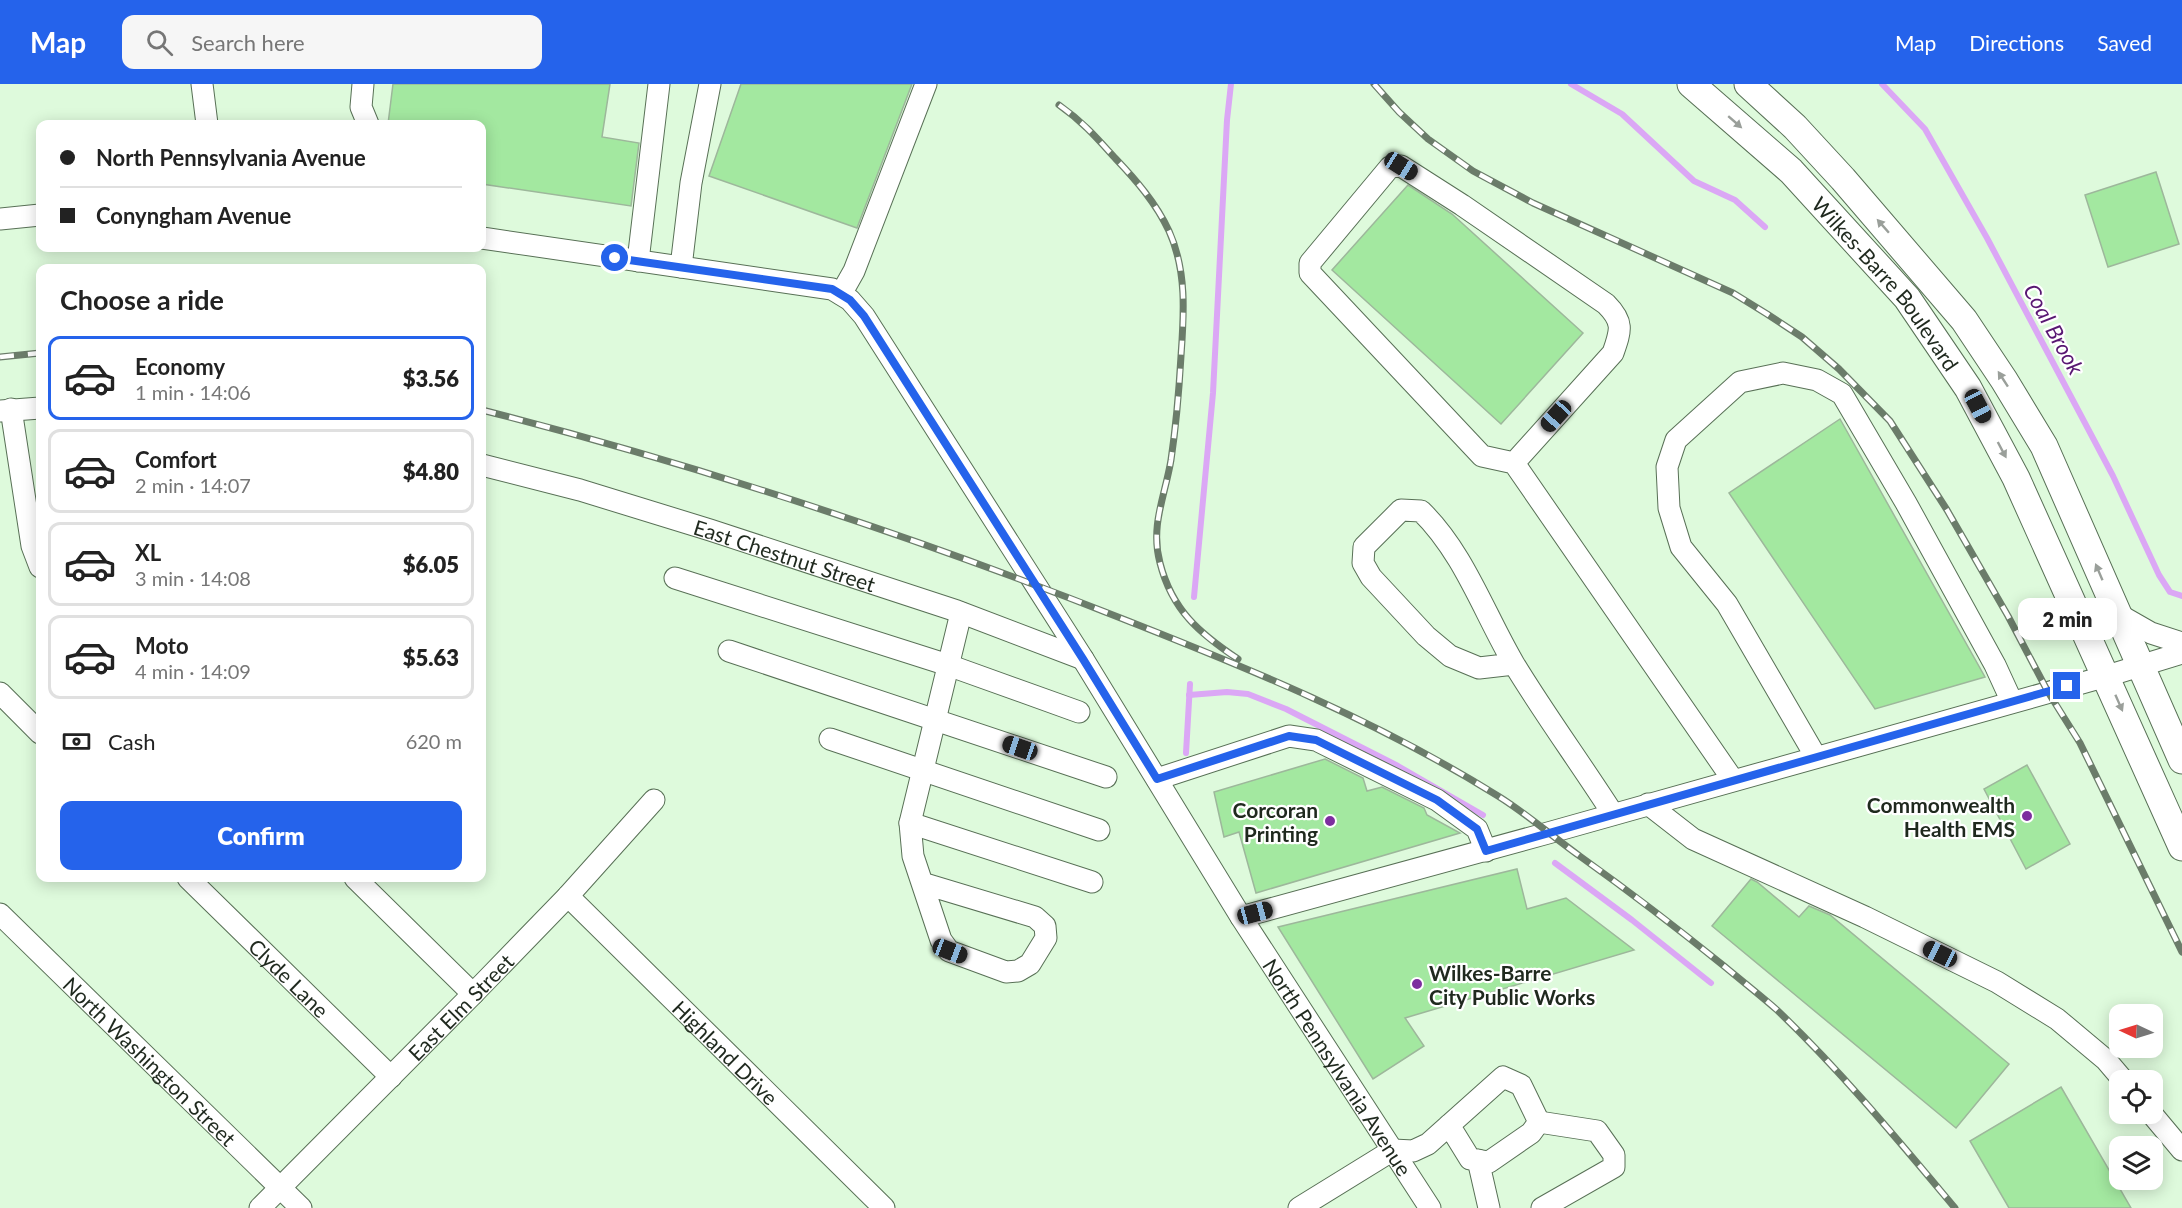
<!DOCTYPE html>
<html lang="en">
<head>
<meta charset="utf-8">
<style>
  body { margin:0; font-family:Lato,sans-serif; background:#f6f6f6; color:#222; height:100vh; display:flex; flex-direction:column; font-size:22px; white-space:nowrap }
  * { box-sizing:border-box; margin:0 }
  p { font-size:20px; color:#767676 }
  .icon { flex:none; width:33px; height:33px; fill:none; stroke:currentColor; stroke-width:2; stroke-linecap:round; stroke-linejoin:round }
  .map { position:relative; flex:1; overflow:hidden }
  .side { position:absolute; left:36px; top:180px; width:450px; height:618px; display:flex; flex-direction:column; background:#fff; border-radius:12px; box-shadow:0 3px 15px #0003 }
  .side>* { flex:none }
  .guide { position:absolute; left:36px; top:36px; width:450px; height:132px; border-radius:12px; box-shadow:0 3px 15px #0003; display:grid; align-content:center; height:132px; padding:0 24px; background:#fff }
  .needle { width:39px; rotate:274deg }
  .fabs { position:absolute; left:2109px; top:920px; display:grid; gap:12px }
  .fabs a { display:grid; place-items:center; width:54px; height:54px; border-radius:12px; background:#fff; box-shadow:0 3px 15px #0003; font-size:30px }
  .end { position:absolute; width:27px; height:27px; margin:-14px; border:8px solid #2563eb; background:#fff; box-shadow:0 0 0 3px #fff }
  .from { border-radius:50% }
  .bubble { position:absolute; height:42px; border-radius:12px; background:#fff; box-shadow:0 3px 15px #0003; font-size:20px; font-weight:800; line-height:42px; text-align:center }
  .car { position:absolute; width:18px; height:36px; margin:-18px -9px; border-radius:8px; box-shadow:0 0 4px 2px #0007; background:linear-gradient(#222 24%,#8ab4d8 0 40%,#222 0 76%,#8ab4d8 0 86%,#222 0) }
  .guide b { display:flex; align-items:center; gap:21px; height:57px; font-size:22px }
  .guide b+b { border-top:2px solid #e0e0e0 }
  .guide i { width:15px; height:15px; background:#222 }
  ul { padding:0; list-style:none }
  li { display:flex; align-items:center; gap:18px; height:84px; margin:0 12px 9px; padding:0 12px; border:3px solid #e0e0e0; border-radius:12px }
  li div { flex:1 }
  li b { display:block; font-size:22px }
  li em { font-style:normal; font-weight:800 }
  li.current { border-color:#2563eb }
  li>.icon { width:54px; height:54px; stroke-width:1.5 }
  h2 { padding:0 24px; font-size:27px; line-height:72px }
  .pay { display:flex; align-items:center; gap:15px; height:66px; padding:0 24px; font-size:22px }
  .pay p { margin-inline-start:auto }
  .cta { display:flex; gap:12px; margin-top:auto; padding:12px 24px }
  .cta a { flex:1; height:69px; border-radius:12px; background:#2563eb; color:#fff; font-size:24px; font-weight:800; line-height:69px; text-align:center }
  header { display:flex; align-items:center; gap:36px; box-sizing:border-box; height:84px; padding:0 30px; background:#2563eb; color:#fff }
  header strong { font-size:28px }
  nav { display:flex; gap:33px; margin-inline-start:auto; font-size:21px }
  .search { width:420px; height:54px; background:#f6f6f6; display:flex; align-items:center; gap:15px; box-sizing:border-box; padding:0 21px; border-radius:12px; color:#767676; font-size:22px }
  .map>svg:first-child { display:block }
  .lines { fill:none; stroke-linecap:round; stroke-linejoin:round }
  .stream { stroke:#dba7f5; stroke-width:6 }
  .building { fill:#a3e8a0; stroke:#9db79b; stroke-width:1.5 }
  .minor-casing { stroke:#587056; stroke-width:23 }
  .major-casing { stroke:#587056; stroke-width:29 }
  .minor { stroke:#fff; stroke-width:21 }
  .major { stroke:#fff; stroke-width:27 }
  .rail-casing { stroke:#6b7c6a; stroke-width:7 }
  .rail { stroke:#fff; stroke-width:4.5; stroke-dasharray:14; stroke-linecap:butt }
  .oneway { fill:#9a9f9a }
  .route { stroke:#2563eb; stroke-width:8 }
  .poi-dot { fill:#7d2e9f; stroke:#fff; stroke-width:2 }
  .labels { text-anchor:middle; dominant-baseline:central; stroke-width:4.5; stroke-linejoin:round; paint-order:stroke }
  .street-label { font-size:21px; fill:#1f291e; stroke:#fff }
  .poi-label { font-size:21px; font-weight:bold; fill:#1f291e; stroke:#fff; text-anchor:end }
  .water-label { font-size:22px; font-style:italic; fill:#581772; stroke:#fff }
</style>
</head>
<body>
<header>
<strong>Map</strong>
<div class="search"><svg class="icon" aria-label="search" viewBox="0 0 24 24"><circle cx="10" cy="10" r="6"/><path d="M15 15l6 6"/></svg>Search here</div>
<nav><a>Map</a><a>Directions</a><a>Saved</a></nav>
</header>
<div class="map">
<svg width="2182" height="1124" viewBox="0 0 2182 1124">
  <rect width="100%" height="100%" fill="#defadc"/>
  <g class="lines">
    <g class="stream">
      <polyline points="1571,0 1622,30 1694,97 1735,116 1765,143"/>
      <polyline points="1882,0 1925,45 1987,154 2113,392 2159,491 2170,508 2182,512"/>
      <polyline points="1194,513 1213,309 1227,36 1231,0"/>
      <polyline points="1189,611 1227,608 1248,610 1286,625 1398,682 1483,731"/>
      <polyline points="1186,669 1190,600"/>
      <polyline points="1555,779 1632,836 1711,899"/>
    </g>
  </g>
  <g class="building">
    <polygon points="393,0 610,0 602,53 639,59 631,122 482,100 482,40 388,40"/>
    <polygon points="741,0 912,0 857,144 709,92"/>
    <polygon points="2156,88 2179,160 2108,183 2085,111"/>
    <polygon points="1408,101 1452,130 1583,249 1501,340 1332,186"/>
    <polygon points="1840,335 1985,593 1875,625 1729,409"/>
    <polygon points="1325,675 1363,694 1367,707 1382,703 1424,724 1427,731 1460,749 1256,809 1239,748 1224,753 1214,708"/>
    <polygon points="2027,681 2070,760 2026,785 1984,705"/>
    <polygon points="1517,785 1527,825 1566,814 1634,866 1405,934 1424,962 1373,995 1278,843"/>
    <polygon points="1751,795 1757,798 1799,833 1809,822 1830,831 2009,980 1956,1044 1712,842"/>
    <polygon points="2061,1003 2131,1124 2009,1124 1970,1057"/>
  </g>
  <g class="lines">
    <defs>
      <g id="minor">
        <polyline points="202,0 207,40"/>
        <polyline points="363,0 361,23 368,40"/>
        <polyline points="0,135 40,131"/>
        <path id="s1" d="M482 154 832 205 850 216 864 232 1083 575 1241 833 1430 1124"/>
        <polyline points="638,177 659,0"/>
        <polyline points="681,183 691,99 710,0"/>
        <polyline points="841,210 854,187 926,0"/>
        <polyline points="11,325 32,462 40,483"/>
        <polyline points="0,327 40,324"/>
        <path d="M1514 379 1613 269C1621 246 1624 238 1606 220L1462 121 1401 82 1390 83 1310 179V189L1482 372 1514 379 1733 696"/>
        <path id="s2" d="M482 381 580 406 710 446 957 527 1083 575"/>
        <polyline points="675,494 948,581 1079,628"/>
        <polyline points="2116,529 2151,549 2182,559"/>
        <polyline points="729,567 1106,693"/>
        <path d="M1514 580 1479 584 1450 572 1426 552 1371 493 1363 479 1364 463 1401 426 1421 427C1464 469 1484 529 1514 580 1545 631 1581 680 1613 730"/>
        <polyline points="0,609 40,649"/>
        <polyline points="830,655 1099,746"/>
        <polyline points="1816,673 1727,520 1681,463 1669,424 1667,383 1676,356 1740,298 1783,289 1817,296 1842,310 1906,419 1995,581 2012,618"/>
        <polyline points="1157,695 1289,652 1316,656 1437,716 1477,745 1486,767"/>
        <polyline points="1648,720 1693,755 1865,833 1997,898 2057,935 2106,976 2123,996"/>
        <polyline points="910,739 1092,798"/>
        <path id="s3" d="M188 794 391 993"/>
        <polyline points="355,794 473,910"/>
        <polyline points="922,799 1035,833 1045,842 1046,854 1030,880 1018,887 1006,888 949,867 941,856 913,772 910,739 961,529"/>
        <path id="s4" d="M568 812 884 1124"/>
        <path id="s5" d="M0 830 301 1124"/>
        <polyline points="1241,833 1548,749 2107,592 2182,569"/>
        <polyline points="2151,1029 2182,1066"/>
        <polyline points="1539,1038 1597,1047 1614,1071 1614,1083 1542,1124"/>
        <polyline points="1478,1076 1489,1124"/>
        <path id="s6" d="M260 1124 473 910 568 812 654 716"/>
        <polyline points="1299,1124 1393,1066 1413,1067 1428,1060 1503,993 1521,1001 1539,1038 1531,1049 1489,1078 1470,1075 1449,1041"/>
      </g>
      <g id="major">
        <path id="s7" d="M1691 0 1791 87 1907 214 1968 304 2016 394 2182 763"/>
        <polyline points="1748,0 1795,43 1843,95 1964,236 2004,296 2044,362 2182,676"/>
      </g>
    </defs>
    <use href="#minor" class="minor-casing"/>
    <use href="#major" class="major-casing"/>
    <use href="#minor" class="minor"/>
    <use href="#major" class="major"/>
    <defs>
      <g id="rail">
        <polyline points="1374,0 1399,28 1428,55 1473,87 1533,119 1733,209 1767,230 1802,253 1839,285 1890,337 1947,426 2008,532 2048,608 2080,659 2182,868"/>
        <path d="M1059 21C1083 38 1096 53 1115 74 1136 96 1156 119 1169 147 1187 187 1184 230 1181 272 1179 307 1176 342 1171 376 1165 412 1150 442 1160 479 1172 526 1199 549 1238 575"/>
        <polyline points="0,273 40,269"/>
        <path d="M482 326C698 381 910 451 1118 533 1248 584 1378 637 1498 712 1527 730 1553 753 1581 773 1630 808 1677 844 1724 882 1742 897 1760 911 1777 926 1841 987 1898 1056 1955 1124"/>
      </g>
    </defs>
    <use href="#rail" class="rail-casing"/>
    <use href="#rail" class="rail"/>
  </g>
  <defs><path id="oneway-solid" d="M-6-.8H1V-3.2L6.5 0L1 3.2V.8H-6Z" transform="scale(1.5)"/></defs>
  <g class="oneway">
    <use href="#oneway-solid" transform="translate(1735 38) rotate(41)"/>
    <use href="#oneway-solid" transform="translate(1883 142) rotate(-131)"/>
    <use href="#oneway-solid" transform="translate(2003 295) rotate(-123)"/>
    <use href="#oneway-solid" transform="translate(2002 366) rotate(62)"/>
    <use href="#oneway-solid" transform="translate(2099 488) rotate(-113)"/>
    <use href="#oneway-solid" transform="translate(2119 619) rotate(66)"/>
  </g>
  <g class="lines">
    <polyline class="route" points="615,174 832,205 850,216 864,232 1083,575 1157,695 1289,652 1316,656 1437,716 1477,745 1486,767 2067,602"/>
  </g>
  <g class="poi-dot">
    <circle cx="2027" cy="732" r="6"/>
    <circle cx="1330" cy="737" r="6"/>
    <circle cx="1417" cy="900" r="6"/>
  </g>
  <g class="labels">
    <g class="street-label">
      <text stroke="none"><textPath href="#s7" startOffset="280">Wilkes-Barre Boulevard</textPath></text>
      <text stroke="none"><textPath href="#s2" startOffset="316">East Chestnut Street</textPath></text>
      <text stroke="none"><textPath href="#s3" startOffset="142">Clyde Lane</textPath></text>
      <text stroke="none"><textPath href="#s6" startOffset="284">East Elm Street</textPath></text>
      <text stroke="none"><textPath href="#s4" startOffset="222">Highland Drive</textPath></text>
      <text stroke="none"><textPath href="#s5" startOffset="210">North Washington Street</textPath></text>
      <text stroke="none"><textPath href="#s1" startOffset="1284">North Pennsylvania Avenue</textPath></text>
    </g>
    <g class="poi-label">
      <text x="2015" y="720">Commonwealth<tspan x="2015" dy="24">Health EMS</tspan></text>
      <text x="1318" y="725">Corcoran<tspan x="1318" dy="24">Printing</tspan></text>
      <text x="1429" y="888" text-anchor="start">Wilkes-Barre<tspan x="1429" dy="24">City Public Works</tspan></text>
    </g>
    <g class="water-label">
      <text transform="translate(2054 245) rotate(61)">Coal Brook</text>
    </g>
  </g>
</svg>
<div class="fabs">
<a><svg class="needle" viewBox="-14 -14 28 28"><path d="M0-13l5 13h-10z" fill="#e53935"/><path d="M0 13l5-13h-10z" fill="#767676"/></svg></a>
<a><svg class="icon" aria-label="locate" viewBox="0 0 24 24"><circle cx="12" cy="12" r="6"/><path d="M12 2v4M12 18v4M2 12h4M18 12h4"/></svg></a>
<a><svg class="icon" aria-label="layers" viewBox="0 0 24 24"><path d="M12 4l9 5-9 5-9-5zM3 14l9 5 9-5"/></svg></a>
</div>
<i class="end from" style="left:615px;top:174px"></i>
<i class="end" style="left:2067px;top:602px"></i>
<div class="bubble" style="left:2018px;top:514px;width:99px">2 min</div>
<i class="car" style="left:1401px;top:82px;rotate:122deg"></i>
<i class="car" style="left:1978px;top:322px;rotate:152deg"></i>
<i class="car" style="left:1556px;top:332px;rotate:222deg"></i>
<i class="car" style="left:1020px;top:664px;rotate:289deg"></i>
<i class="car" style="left:1255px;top:829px;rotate:75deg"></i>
<i class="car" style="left:950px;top:867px;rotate:111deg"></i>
<i class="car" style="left:1940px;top:870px;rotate:296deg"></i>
<div class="guide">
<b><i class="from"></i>North Pennsylvania Avenue</b>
<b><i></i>Conyngham Avenue</b>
</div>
<section class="side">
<h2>Choose a ride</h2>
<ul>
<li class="current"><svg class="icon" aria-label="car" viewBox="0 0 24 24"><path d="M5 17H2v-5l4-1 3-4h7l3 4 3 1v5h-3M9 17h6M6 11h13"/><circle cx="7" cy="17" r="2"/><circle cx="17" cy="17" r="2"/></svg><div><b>Economy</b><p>1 min · 14:06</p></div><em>$3.56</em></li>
<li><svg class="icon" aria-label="car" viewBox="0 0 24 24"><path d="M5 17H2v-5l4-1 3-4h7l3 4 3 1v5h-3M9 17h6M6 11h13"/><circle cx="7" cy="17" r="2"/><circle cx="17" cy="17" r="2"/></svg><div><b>Comfort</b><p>2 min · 14:07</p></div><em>$4.80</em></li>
<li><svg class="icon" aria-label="car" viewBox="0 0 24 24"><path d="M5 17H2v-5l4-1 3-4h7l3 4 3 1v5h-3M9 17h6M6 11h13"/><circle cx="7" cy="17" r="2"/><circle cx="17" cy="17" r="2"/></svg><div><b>XL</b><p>3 min · 14:08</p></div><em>$6.05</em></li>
<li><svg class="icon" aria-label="car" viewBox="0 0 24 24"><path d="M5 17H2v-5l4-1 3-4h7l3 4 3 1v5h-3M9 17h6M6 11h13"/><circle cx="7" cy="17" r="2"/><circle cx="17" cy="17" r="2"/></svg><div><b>Moto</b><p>4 min · 14:09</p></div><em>$5.63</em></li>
</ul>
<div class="pay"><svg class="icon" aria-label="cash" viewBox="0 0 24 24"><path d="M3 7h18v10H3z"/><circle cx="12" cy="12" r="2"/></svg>Cash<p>620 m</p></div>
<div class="cta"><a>Confirm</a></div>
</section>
</div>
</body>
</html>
